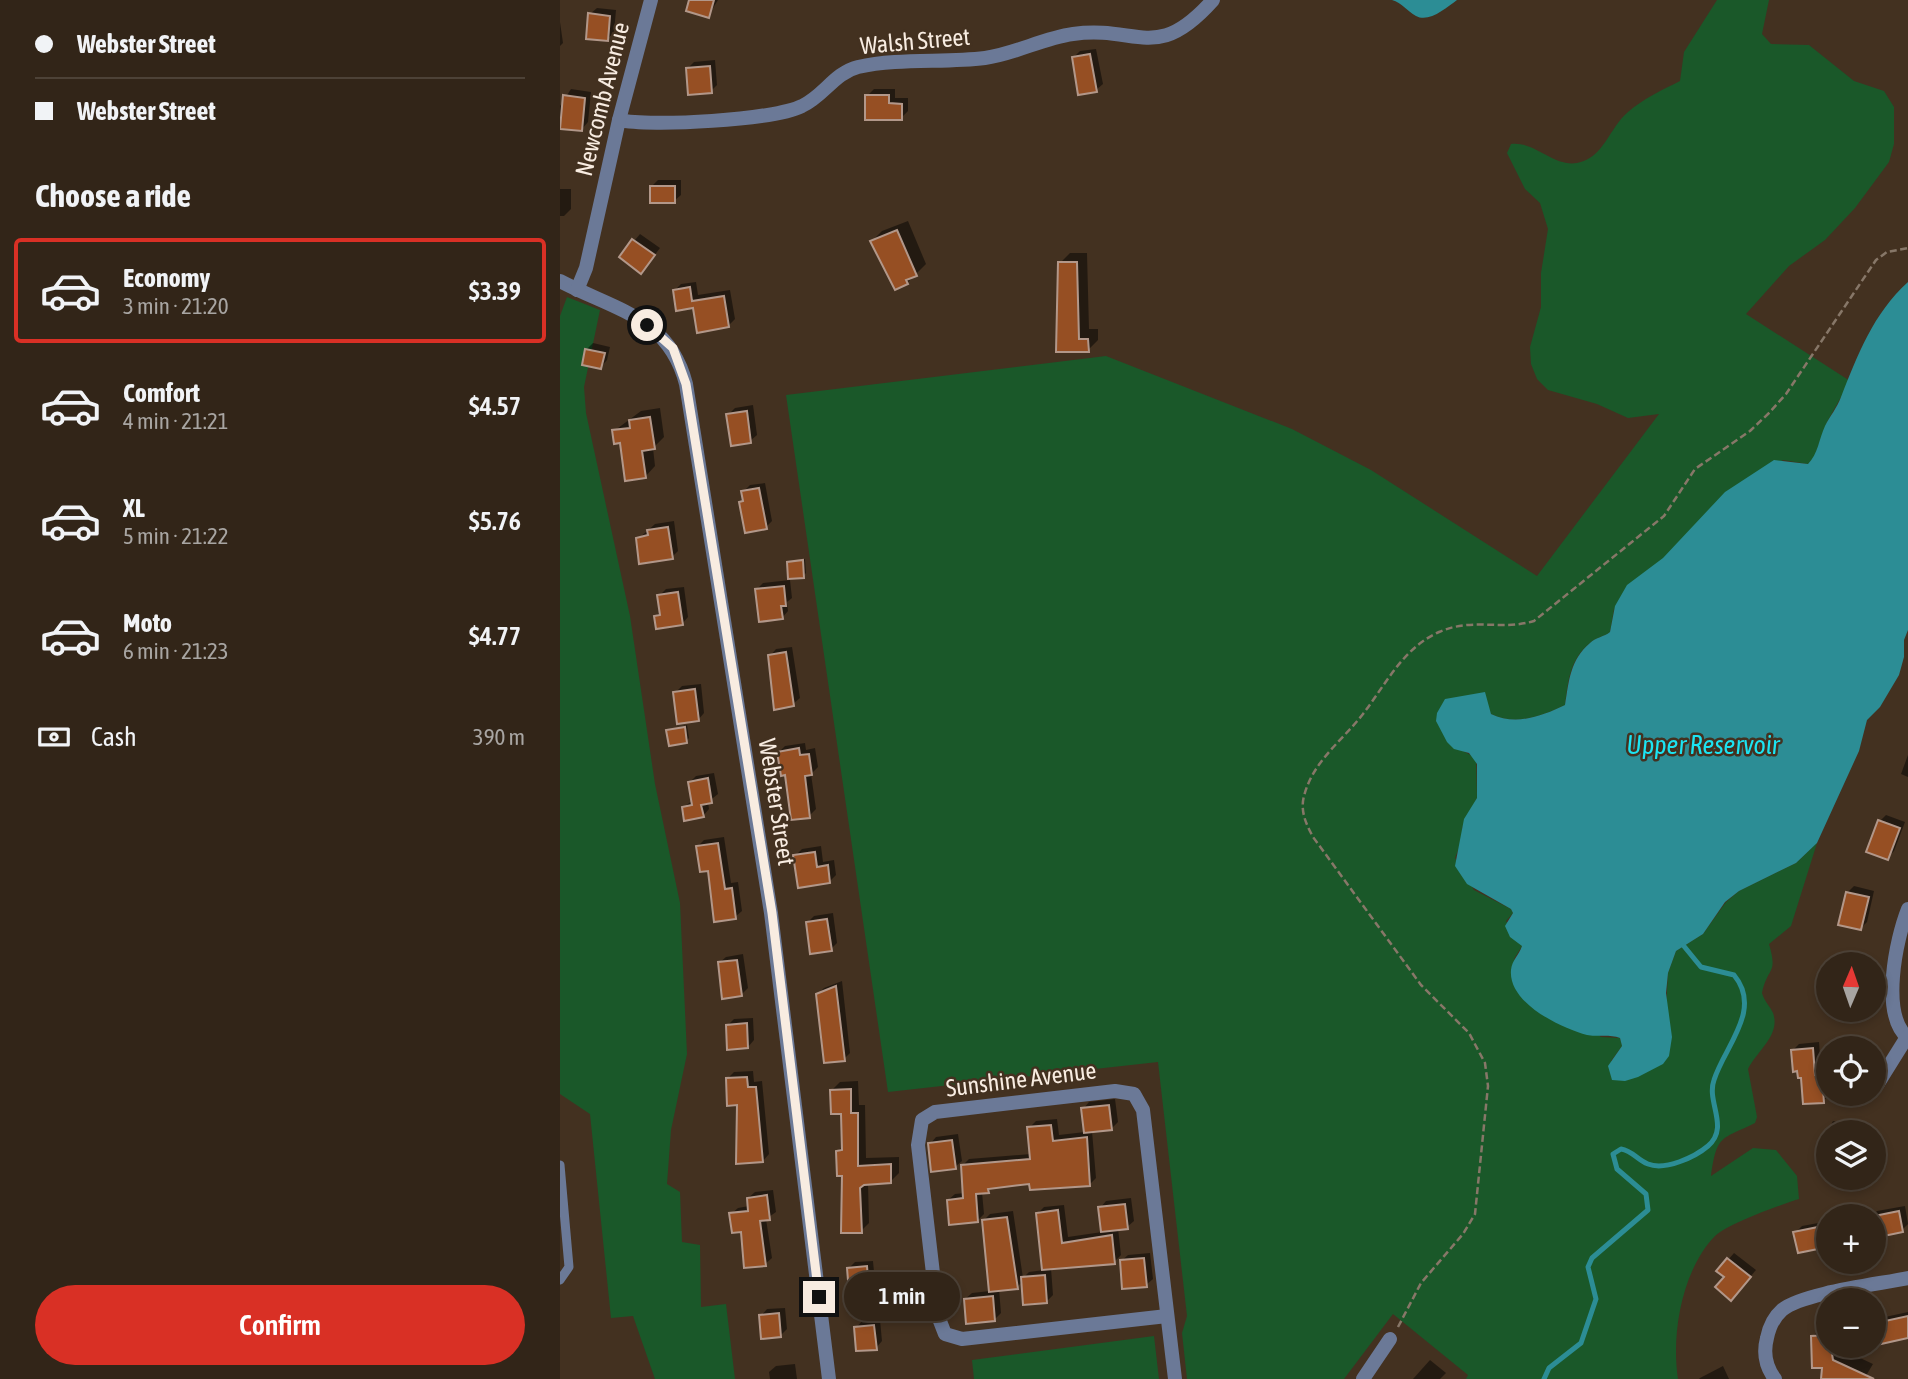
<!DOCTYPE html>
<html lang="en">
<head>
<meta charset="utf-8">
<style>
  body { margin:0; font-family:"Asap Condensed",sans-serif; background:#3d3125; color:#f1f3f6; height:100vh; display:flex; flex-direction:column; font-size:26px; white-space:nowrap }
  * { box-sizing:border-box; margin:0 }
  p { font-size:23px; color:#a8a5a2 }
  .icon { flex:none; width:38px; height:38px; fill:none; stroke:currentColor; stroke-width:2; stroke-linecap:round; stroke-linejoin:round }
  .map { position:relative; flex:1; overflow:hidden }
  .panel { display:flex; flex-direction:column; background:#322518; width:560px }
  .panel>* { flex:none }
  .hud { display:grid; align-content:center; height:154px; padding:0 35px; background:#322518 }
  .needle { width:46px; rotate:2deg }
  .buttons { position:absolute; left:1256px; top:952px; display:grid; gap:14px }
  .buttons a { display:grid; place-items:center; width:70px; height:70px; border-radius:50%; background:#322518; box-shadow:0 4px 10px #0003,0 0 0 2px #4d4237; font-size:35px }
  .end { position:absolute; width:32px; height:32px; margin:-16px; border:9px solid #f8ece1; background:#111; box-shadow:0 0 0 4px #111 }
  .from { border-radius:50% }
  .bubble { position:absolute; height:49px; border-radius:24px; background:#322518; box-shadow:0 4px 10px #0003,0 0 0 2px #4d4237; font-size:23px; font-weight:600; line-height:49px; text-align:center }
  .hud b { display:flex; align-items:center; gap:24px; height:66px; font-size:26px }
  .hud b+b { border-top:2px solid #4d4237 }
  .hud i { width:18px; height:18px; background:#f1f3f6 }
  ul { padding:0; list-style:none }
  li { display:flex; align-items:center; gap:21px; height:105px; margin:0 14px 10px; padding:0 21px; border:4px solid transparent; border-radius:7px }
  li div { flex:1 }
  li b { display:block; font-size:26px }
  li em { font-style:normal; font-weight:600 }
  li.current { border-color:#d93025 }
  li>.icon { width:63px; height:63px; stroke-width:1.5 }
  h2 { padding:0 35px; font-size:32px; line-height:84px }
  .pay { display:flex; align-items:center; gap:18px; height:77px; padding:0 35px; font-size:26px }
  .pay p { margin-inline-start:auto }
  .primary-button { display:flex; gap:14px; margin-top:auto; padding:14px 35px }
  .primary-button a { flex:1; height:80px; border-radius:42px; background:#d93025; color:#fff; font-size:28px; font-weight:600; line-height:80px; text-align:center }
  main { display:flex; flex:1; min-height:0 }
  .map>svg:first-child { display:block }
  .green { fill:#1a5829 }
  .water { fill:#2c8d95 }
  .shadow { fill:#0007 }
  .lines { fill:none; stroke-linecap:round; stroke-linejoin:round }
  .stream { stroke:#2c8d95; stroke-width:5 }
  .building { fill:#964f23; stroke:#b29789; stroke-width:2 }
  .path { stroke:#877768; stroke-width:2.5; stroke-dasharray:7 3.5; stroke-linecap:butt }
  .lane { stroke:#6b7997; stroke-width:9 }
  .street { stroke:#6b7997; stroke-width:14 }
  .route { stroke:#f8ece1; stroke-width:9 }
  .labels { text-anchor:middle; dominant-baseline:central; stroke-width:5; stroke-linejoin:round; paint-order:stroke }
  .street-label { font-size:24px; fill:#f8ece1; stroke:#433120 }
  .water-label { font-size:26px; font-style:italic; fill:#1ce4f2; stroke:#433120 }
</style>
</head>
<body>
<main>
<section class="panel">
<div class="hud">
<b><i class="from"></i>Webster Street</b>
<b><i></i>Webster Street</b>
</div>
<h2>Choose a ride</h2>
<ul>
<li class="current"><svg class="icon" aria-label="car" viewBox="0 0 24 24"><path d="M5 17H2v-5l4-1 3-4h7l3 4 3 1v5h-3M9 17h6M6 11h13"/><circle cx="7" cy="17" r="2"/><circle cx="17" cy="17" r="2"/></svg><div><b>Economy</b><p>3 min · 21:20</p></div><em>$3.39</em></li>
<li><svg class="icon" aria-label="car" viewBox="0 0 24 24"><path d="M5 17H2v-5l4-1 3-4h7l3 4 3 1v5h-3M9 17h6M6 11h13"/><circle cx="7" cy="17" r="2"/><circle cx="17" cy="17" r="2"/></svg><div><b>Comfort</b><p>4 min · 21:21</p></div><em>$4.57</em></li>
<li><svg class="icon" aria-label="car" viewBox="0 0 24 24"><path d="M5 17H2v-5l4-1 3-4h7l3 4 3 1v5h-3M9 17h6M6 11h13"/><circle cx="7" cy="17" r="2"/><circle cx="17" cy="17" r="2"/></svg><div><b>XL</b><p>5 min · 21:22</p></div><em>$5.76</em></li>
<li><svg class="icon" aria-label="car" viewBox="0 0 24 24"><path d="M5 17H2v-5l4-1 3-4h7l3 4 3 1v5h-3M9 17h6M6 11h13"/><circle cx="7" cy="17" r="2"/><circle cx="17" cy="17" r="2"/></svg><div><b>Moto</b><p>6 min · 21:23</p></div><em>$4.77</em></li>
</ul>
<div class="pay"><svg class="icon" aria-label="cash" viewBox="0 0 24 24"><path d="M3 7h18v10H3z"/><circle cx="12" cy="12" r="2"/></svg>Cash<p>390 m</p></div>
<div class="primary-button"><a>Confirm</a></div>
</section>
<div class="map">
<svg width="1348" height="1379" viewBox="0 0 1348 1379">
  <rect width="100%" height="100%" fill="#433120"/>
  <g class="green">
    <path d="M1157 0H1209L1202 34 1211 44 1249 45 1294 81 1324 91 1334 107V144L1329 162 1295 208 1265 240 1229 266 1186 314 1290 381 1267 422 1254 458 1248 464 1223 460 1054 609 1050 632C1044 637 1036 637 1030 643 1010 659 1008 681 1005 705 982 716 956 726 931 714L927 704 903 751 916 758 917 798 902 828V840L895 858 914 890 951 909 953 913 946 921 962 946 954 959 1041 1037 1060 1038 1062 1046 1051 1061 1081 1075 1086 1072 1106 1010 1108 973 1116 951 1143 934 1166 902 1179 891 1236 863 1257 843 1231 926 1209 944C1218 975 1208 966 1202 993 1204 1001 1210 1006 1213 1013 1221 1035 1197 1051 1188 1069L1197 1117 1195 1123C1161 1140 1157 1134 1151 1176L1193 1148 1216 1150 1237 1176 1239 1199C1220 1205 1169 1223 1155 1236 1122 1270 1111 1334 1118 1379H906L908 1375 833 1314 784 1379H627L622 1333 627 1316 598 1062 328 1092 226 395 546 356 732 429 811 470 977 576 1099 414 1068 418 1037 404 988 390 977 379 971 364 970 347 981 307V273L988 229 980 203 965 189 947 153 951 144C975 141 993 167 1017 163 1044 158 1049 128 1068 112 1083 99 1102 90 1120 81L1124 52Z"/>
    <polygon points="7,297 40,310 24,387 26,413 70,616 95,784 120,903 127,1054 111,1130 107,1184 120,1192 122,1242 140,1245 141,1307 166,1304 175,1379 95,1379 73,1316 51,1318 30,1114 0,1094 0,316"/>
    <polygon points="594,1336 599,1379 414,1379 412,1360"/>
  </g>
  <g class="water">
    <path d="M832 0H897C886 8 869 23 856 16 847 11 842 3 832 0Z"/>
    <path d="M1348 282V630L1344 640V657L1339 675 1320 707 1307 720 1299 751 1257 843 1236 863 1179 891 1165 902 1143 934 1116 951 1108 973 1106 993 1112 1037 1109 1056 1103 1064 1078 1077 1065 1081 1052 1080 1048 1066 1062 1046 1060 1038C1050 1034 1038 1037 1027 1035 1001 1028 948 1003 951 970 952 960 959 955 962 946L950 937 945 926 953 913 951 909 907 884 895 866 904 819 917 798V764L909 753 894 749 887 742 876 721 877 713 885 699 925 692 931 714C956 726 982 716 1005 705 1009 681 1010 660 1030 643 1036 637 1044 637 1050 632L1055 606 1067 585 1103 558 1165 492 1214 460 1248 464C1258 454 1259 439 1265 426 1270 416 1277 408 1281 397 1298 354 1313 314 1348 282Z"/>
  </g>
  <g class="shadow">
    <polygon points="131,0 158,0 148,16"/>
    <polygon points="37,8 56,10 54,33 47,39 30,14"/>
    <polygon points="0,22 3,43 0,46"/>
    <polygon points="536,49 543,84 536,90 513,58 520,51"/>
    <polygon points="155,60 157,85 151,91 128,68 134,62"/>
    <polygon points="11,89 31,92 28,122 22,129 0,127 0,106"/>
    <polygon points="314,89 335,89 335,98 348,98 348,111 341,118 307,96"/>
    <polygon points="98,180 121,180 121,195 114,201 91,187"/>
    <polygon points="0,189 11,189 11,209 4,216 0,216"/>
    <polygon points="348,221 366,264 347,283 312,241 322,231"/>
    <polygon points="80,234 100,248 87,265 61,257"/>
    <polygon points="510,253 527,253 529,329 538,329 538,340 528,350 498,350 500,263"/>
    <polygon points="136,282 138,295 170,290 175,319 168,326 114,291 121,284"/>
    <polygon points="33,343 50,347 47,360 41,367 26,350"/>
    <polygon points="193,405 197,435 190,441 168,415 175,408"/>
    <polygon points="100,408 104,437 93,448 95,466 85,477 54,431 81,411"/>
    <polygon points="205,483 212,521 206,527 181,502 185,499 183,492 190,485"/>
    <polygon points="114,521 118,551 112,557 78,539 95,524"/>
    <polygon points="245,559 246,573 243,576 228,563"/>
    <polygon points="230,580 232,598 227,602 228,611 222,618 197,589 203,583"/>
    <polygon points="124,587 128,617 122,624 96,616 101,611 99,596 106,589"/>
    <polygon points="232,647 240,698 233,704 210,656 216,649"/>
    <polygon points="141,684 144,713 138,720 115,693 122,686"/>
    <polygon points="127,725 129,738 126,741 108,730"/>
    <polygon points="245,743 246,750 255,748 258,767 251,774 256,809 249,816 219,752 225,746"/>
    <polygon points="1348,755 1348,777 1341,774"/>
    <polygon points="154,773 158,794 148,802 149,809 143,816 124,807 133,800 130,782 136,776"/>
    <polygon points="1326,815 1345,822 1334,851 1327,858 1320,821"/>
    <polygon points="164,837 171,883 178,882 182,911 175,917 137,847 144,840"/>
    <polygon points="261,846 263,862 274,860 276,875 270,881 235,856 242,849"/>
    <polygon points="1294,886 1314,891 1307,922 1301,928 1287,893"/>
    <polygon points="273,913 277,943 271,949 248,922 254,916"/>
    <polygon points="183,954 188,988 181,995 159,963 166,957"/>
    <polygon points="282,981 290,1053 284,1059 258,994 264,988"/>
    <polygon points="1269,998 1269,1010 1290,1010 1286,1014 1266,1010"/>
    <polygon points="193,1018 194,1040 188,1047 167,1026 174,1019"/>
    <polygon points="1259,1042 1261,1070 1268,1069 1270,1095 1263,1101 1243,1076 1233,1050 1239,1044"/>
    <polygon points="193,1071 194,1082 202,1081 209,1154 203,1161 167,1079 174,1072"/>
    <polygon points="298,1081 299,1105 305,1105 306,1158 339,1157 339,1173 331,1181 308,1183 309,1223 301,1231 278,1151 284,1145 283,1112 272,1090 280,1082"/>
    <polygon points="555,1099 558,1122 551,1129 532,1131 536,1178 529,1185 470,1183 432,1187 422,1192 424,1214 418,1220 388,1200 395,1194 405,1193 403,1165 409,1159 471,1154 469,1128 476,1121 497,1119 499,1135 525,1132 523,1109 529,1102"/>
    <polygon points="1273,1121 1312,1131 1269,1132 1269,1143 1262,1141"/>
    <polygon points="398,1134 402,1161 395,1167 370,1144 376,1137"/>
    <polygon points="213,1190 216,1212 206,1219 212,1258 205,1264 171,1214 178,1208 189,1206 188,1198 195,1192"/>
    <polygon points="571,1198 574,1221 567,1227 558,1228 561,1255 554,1262 491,1268 493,1295 486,1302 463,1281 457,1287 439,1289 441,1313 434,1320 405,1299 412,1293 430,1291 424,1220 430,1214 453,1211 463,1278 469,1272 484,1270 478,1213 484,1207 504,1205 508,1237 542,1232 540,1208 546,1201"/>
    <polygon points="1345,1206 1348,1224 1342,1230 1312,1216 1317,1211"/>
    <polygon points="1269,1221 1267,1245 1235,1233 1242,1226"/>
    <polygon points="590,1253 593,1279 586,1285 561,1261 568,1255"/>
    <polygon points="1174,1253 1196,1270 1177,1292 1166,1277 1168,1260"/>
    <polygon points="313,1261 315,1283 308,1290 288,1269 295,1262"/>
    <polygon points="225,1308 227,1329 221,1335 201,1316 207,1309"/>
    <polygon points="1348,1312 1348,1336 1318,1324 1325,1317"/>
    <polygon points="320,1320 322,1341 316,1348 296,1328 302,1321"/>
    <polygon points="1263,1326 1269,1326 1269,1346 1283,1346 1283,1350 1313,1364 1304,1379 1270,1379 1253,1336"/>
    <polygon points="870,1360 886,1373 880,1379 853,1379"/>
    <polygon points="235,1364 237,1379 210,1379 209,1372 216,1366"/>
    <polygon points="1163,1366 1169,1379 1139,1379 1140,1378"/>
  </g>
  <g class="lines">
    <path class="stream" d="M984 1379 989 1368 1021 1343 1036 1299 1028 1267 1032 1258 1088 1210 1086 1194 1057 1169 1053 1154 1061 1149C1073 1151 1077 1160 1088 1164 1105 1171 1135 1157 1148 1146 1170 1127 1146 1102 1154 1080 1164 1047 1203 1010 1174 975L1141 967 1123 945"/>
  </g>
  <g class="building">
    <polygon points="129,0 154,0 149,18 126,11"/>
    <polygon points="28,13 50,16 48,41 26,39"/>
    <polygon points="530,54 537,92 518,95 512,57"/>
    <polygon points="150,66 152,93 128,95 126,68"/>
    <polygon points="3,95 25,98 22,131 0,129"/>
    <polygon points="305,95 329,95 329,103 342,104 342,120 305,120"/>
    <rect x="90" y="186" width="25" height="17"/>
    <polygon points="337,230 357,276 346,280 348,284 335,290 310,241"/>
    <polygon points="72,239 95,255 81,274 59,257"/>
    <polygon points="498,262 517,262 519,339 528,339 529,352 496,352"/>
    <polygon points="130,287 132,301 164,296 169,327 137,333 133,308 116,311 113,290"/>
    <polygon points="25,349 45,353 41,369 22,365"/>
    <polygon points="187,411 191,443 171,446 166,414"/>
    <polygon points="90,417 95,449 82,451 86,478 65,481 60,443 54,444 52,430 70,428 69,420"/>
    <polygon points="199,488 207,529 185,533 179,502 183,501 181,491"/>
    <polygon points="108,527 113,559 79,564 76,538 88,535 87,530"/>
    <polygon points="243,560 244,578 228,579 227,562"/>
    <polygon points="224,586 226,606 221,606 223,619 199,622 195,589"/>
    <polygon points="118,592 123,625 96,629 94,616 100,615 97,595"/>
    <polygon points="226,652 234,706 214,710 208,655"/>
    <polygon points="135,689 139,721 117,724 113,692"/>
    <polygon points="125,727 127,743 109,746 106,730"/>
    <polygon points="239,748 240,755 249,754 252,775 245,776 250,818 231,820 225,775 221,776 217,752"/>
    <polygon points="148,778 152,803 141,805 144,817 124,821 122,807 132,805 128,782"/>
    <polygon points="1318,820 1340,828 1328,860 1306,852"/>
    <polygon points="158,843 165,889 172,888 176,919 154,922 148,871 140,872 136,846"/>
    <polygon points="255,852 257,867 268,865 270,883 238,888 233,855"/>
    <polygon points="1286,892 1309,897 1301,930 1278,925"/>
    <polygon points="267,919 272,951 250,954 246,922"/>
    <polygon points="177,960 182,996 162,999 158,962"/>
    <polygon points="276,986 285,1061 264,1063 256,994"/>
    <polygon points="187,1023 188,1048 167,1050 166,1025"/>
    <polygon points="1253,1048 1255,1075 1262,1075 1264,1103 1243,1104 1241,1078 1238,1078 1237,1071 1233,1072 1231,1050"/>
    <polygon points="187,1077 188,1087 196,1087 203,1162 176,1164 177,1105 167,1106 166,1078"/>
    <polygon points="291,1089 291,1113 298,1113 298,1166 331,1164 331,1183 304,1185 300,1188 302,1233 281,1233 282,1176 277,1176 276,1151 282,1150 281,1114 271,1114 270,1090"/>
    <polygon points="549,1105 552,1130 524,1133 521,1108"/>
    <polygon points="491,1125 493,1141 527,1137 530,1186 470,1190 469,1184 428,1189 429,1193 416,1194 418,1222 389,1225 387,1200 403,1198 401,1165 470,1159 467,1127"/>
    <polygon points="392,1140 396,1169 371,1172 368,1143"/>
    <polygon points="207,1195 210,1220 200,1221 206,1266 184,1268 181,1232 172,1233 169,1213 188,1211 187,1198"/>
    <polygon points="565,1204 568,1229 541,1232 538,1207"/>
    <polygon points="498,1210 502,1243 552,1235 555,1264 482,1270 476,1213"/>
    <polygon points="1339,1211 1343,1232 1314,1238 1314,1216"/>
    <polygon points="447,1217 458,1289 429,1292 422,1220"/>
    <polygon points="1263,1226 1268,1247 1238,1253 1233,1232"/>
    <polygon points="584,1258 587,1287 562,1289 560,1260"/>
    <polygon points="1167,1258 1191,1277 1171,1301 1155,1287 1164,1277 1156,1271"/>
    <polygon points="307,1266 309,1292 289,1293 287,1268"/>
    <polygon points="485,1275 487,1303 463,1305 461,1277"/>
    <polygon points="433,1296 435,1321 406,1324 404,1299"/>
    <polygon points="219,1313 221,1337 201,1339 199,1315"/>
    <polygon points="1348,1316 1348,1338 1321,1344 1316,1323"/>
    <polygon points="314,1325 317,1350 296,1351 294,1327"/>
    <polygon points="1269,1335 1273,1360 1314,1379 1261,1379 1262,1368 1252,1368 1251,1336"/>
  </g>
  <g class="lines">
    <path class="path" d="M838 1327 861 1283 903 1234 915 1214 928 1086 925 1063 909 1033 861 985 753 837C746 824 740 811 744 796 753 761 782 741 803 714 826 684 843 648 879 632 913 617 941 631 974 621L1104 516 1135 469 1190 431 1209 413 1226 394 1316 260 1327 252 1348 248"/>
    <polyline class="lane" points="0,1165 9,1267 0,1280"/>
    <g class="street">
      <path d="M59 120C90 127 215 120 242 106 264 96 274 73 298 67 339 58 384 63 425 58 455 54 483 38 513 34 579 25 596 64 653 0"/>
      <path d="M0 281C55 310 109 317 126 384L211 913 269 1379"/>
      <polyline points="17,290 26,268 59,120 91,0"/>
      <path d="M1348 909C1336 939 1320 1015 1348 1038"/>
      <polyline points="1317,1085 1347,1037"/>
      <polyline points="607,1316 402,1339 385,1334 378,1316 358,1145 362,1120 375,1112 555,1091 574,1094 583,1110 615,1379"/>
      <polyline points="803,1379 830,1339"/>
      <path d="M1215 1379C1206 1367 1203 1353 1207 1338 1209 1328 1214 1317 1222 1310 1242 1293 1320 1284 1348 1278"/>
    </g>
  </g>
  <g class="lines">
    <polyline class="route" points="87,325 113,348 126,384 212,913 259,1297"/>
  </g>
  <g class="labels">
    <g class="street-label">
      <text transform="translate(355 41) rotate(-5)">Walsh Street</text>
      <text transform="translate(42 99) rotate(-76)">Newcomb Avenue</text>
      <text transform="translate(217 802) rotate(81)">Webster Street</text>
      <text transform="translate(461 1079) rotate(-7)">Sunshine Avenue</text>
    </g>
    <g class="water-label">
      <text x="1143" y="745">Upper Reservoir</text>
    </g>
  </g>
</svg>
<div class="buttons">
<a><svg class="needle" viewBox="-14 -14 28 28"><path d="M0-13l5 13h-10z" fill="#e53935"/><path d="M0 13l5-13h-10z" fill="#a8a5a2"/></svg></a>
<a><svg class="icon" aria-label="locate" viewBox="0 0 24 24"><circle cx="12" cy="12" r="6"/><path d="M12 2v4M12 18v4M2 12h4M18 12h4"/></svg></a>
<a><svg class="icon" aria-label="layers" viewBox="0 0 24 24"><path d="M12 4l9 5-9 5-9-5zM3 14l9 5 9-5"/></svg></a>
<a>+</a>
<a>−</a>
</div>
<i class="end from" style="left:87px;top:325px"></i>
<i class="end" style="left:259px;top:1297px"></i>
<div class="bubble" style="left:284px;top:1272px;width:116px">1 min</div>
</div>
</main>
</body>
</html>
